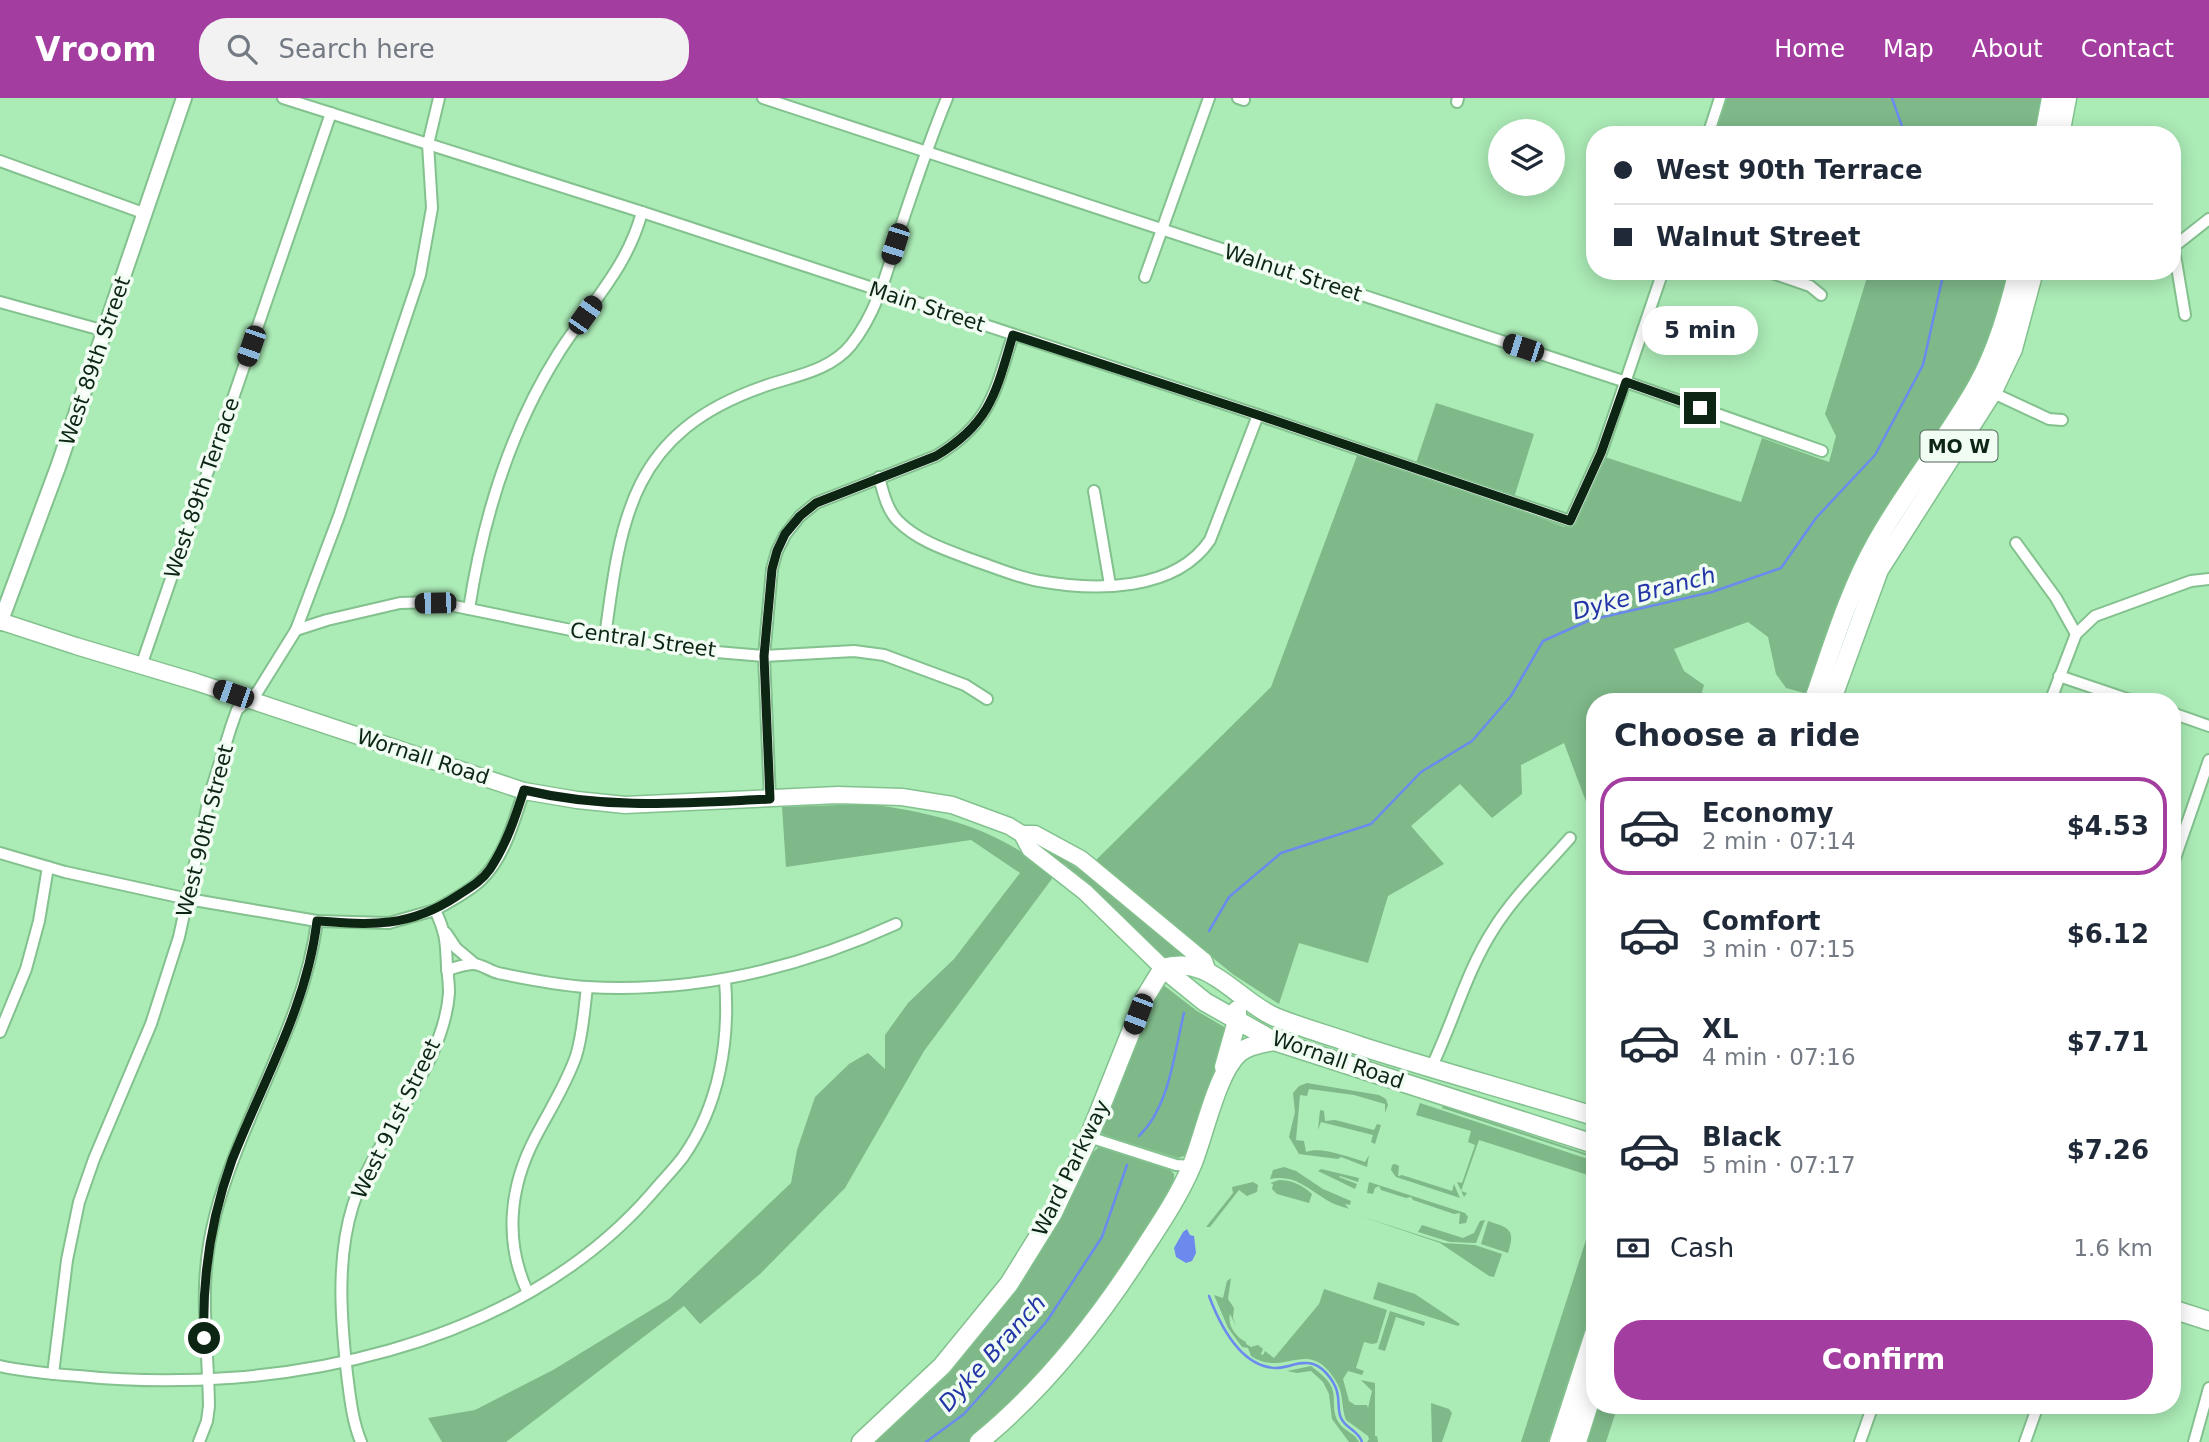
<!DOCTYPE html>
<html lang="en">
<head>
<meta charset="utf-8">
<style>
  body { margin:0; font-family:"DejaVu Sans",sans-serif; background:#f2f2f3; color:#1f2937; height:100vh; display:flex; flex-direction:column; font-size:26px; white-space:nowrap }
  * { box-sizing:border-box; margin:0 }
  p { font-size:23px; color:#747a83 }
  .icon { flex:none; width:38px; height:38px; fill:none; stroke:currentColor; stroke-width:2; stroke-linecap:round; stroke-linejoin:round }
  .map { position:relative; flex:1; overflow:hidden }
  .sheet { position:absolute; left:1586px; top:595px; width:595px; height:721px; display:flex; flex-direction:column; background:#fff; border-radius:28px; box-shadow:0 4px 18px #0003 }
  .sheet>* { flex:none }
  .banner { position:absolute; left:1586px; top:28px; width:595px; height:154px; border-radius:28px; box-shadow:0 4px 18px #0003; display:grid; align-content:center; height:154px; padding:0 28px; background:#fff }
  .controls { position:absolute; left:1488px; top:21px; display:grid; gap:14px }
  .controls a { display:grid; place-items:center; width:77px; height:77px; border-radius:50%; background:#fff; box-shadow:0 4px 18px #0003; font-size:35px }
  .end { position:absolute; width:32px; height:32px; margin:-16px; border:9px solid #0d2613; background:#fff; box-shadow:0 0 0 4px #fff }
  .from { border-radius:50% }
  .bubble { position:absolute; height:49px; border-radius:24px; background:#fff; box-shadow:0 4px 18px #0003; font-size:23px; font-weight:700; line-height:49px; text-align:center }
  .car { position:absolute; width:21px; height:42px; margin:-21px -10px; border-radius:9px; box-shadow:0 0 5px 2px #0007; background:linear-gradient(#222 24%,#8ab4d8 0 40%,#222 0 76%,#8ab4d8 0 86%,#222 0) }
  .banner b { display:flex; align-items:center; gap:24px; height:66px; font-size:26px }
  .banner b+b { border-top:2px solid #e0e1e3 }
  .banner i { width:18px; height:18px; background:#1f2937 }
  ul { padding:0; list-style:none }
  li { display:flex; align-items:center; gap:21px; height:98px; margin:0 14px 10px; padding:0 14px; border:4px solid transparent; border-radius:28px }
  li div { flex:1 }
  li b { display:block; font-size:26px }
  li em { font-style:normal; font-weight:700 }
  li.current { border-color:#a43da0 }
  li>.icon { width:63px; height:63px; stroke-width:1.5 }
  h2 { padding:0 28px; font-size:32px; line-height:84px }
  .pay { display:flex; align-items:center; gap:18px; height:77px; padding:0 28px; font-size:26px }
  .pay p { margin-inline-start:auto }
  .action { display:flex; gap:14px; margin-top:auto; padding:14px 28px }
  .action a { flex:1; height:80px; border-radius:28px; background:#a43da0; color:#fff; font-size:28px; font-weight:700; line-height:80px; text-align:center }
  header { display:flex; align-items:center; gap:42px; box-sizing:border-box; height:98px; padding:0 35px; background:#a43da0; color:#fff }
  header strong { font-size:33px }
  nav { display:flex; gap:38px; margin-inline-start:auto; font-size:24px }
  .search { width:490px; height:63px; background:#f2f2f3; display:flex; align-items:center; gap:18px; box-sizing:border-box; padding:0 24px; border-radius:28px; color:#747a83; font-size:26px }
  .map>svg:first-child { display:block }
  .green { fill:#7fb989 }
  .water { fill:#6c8aee }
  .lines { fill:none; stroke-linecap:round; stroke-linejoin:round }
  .stream { stroke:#6c8aee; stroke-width:2.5 }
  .minor-casing { stroke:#83c18e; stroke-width:14 }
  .tertiary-casing { stroke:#83c18e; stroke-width:18 }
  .secondary-casing { stroke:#83c18e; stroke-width:19 }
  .primary-casing { stroke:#83c18e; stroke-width:21 }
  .minor { stroke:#fff; stroke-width:10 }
  .tertiary { stroke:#fff; stroke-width:14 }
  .secondary { stroke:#fff; stroke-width:16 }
  .primary { stroke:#fff; stroke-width:18 }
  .route { stroke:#0d2613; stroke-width:9 }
  .labels { text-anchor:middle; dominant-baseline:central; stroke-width:7; stroke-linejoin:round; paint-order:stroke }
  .shield { fill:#f1fdf3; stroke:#516656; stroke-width:2 }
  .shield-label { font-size:19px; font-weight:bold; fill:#0d2613 }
  .street-label { font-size:21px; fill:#0d2613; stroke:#f1fdf3 }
  .water-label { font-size:23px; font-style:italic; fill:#2435a7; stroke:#f1fdf3 }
</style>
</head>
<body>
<header>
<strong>Vroom</strong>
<div class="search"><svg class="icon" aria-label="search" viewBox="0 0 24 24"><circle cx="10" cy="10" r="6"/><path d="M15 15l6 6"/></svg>Search here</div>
<nav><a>Home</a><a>Map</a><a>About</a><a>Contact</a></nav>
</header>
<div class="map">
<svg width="2209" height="1344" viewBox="0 0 2209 1344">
  <rect width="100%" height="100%" fill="#abebb6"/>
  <g class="green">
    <polygon points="1727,0 2045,0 2039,37 1714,37"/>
    <polygon points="1869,173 2013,173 2005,201 1977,272 1808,596 1786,590 1776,576 1768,539 1748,524 1674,551 1684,573 1704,587 1699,604 1594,604 1594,725 1564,645 1521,667 1522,696 1492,720 1460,686 1411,728 1444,766 1388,798 1368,865 1299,845 1279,906 1234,877 1094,764 1271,589 1361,347 1416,365 1436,305 1534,336 1511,409 1564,429 1574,426 1605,359 1741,404 1762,340 1829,364 1836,338 1825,316"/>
    <path d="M869 706C940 716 998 730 1054 778L924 953 845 1090 760 1176 700 1226 684 1208 506 1344H442L428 1320 475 1312 553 1272 669 1201 791 1085 797 1052 815 999 849 966 868 955 885 971V937L908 905 954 861 1020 775 971 742 786 769 782 709Z"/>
    <polygon points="1029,739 1088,777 1189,859 1178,858 1164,861 1067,768 1029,743"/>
    <polygon points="1162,886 1197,913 1231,933 1194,1039 1184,1058 1178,1060 1104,1037 1101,1034 1101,1027 1147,912"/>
    <path d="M1307 985 1379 997 1386 1001 1388 1007 1385 1015V1006L1354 997 1309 991 1307 998 1300 997 1296 1042 1304 1043 1306 1054C1320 1048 1349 1059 1365 1064L1369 1057 1367 1069 1341 1059 1338 1061 1299 1056 1289 1039 1295 1014 1293 995 1299 988Z"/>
    <polygon points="1420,1005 1594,1063 1594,1079 1479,1042 1461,1093 1467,1095 1464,1099 1457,1084 1462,1085 1475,1047 1468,1044 1471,1033 1416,1017"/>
    <polygon points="1443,1008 1591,1057 1594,1060 1442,1010"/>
    <polygon points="1320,1012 1324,1013 1325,1023 1335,1022 1374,1032 1377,1026 1381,1027 1375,1046 1371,1044 1373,1037 1321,1024 1318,1032"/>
    <polygon points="1100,1048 1170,1072 1174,1076 1174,1081 1154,1120 1126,1167 1056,1260 971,1344 870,1344 936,1285 1090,1057"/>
    <polygon points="1395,1066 1399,1068 1398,1078 1402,1077 1452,1093 1454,1086 1460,1100 1396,1079 1391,1072 1392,1067"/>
    <path d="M1284 1069 1296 1073 1323 1091 1351 1103 1350 1107 1345 1106 1349 1111C1340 1108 1330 1105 1322 1099 1303 1087 1293 1077 1270 1081L1273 1072Z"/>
    <polygon points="1321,1071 1359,1080 1358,1084 1340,1078 1339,1079 1357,1086 1355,1091 1318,1073"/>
    <path d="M1279 1082C1292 1082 1302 1087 1312 1096L1309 1105 1277 1096 1272 1091 1273 1086 1270 1085Z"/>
    <polygon points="1253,1084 1258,1087 1257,1094 1247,1098 1239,1092 1210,1129 1206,1129 1233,1095 1232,1089"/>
    <polygon points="1369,1084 1465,1115 1468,1119 1466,1125 1459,1126 1460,1115 1454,1116 1413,1102 1411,1099 1406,1100 1381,1092 1379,1088 1375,1090 1373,1096 1367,1095"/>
    <polygon points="1594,1117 1594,1204 1548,1344 1521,1344"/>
    <polygon points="1360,1118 1444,1145 1475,1147 1502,1156 1494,1179 1489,1178 1440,1145"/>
    <polygon points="1485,1122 1476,1145 1450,1144 1418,1134 1422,1127 1463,1140 1474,1135 1480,1123"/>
    <path d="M1488 1123C1509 1130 1516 1131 1508 1155L1481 1146Z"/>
    <path d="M1231 1180 1228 1201 1234 1210 1233 1220 1236 1228 1230 1216C1227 1227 1236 1239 1246 1244V1246L1251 1249 1258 1247 1263 1251 1261 1256 1263 1257 1265 1253 1274 1260 1319 1206 1324 1191 1387 1212 1377 1245 1372 1246 1364 1244 1356 1270 1364 1273 1362 1277 1348 1273 1343 1281 1349 1303 1355 1307H1367L1368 1310 1372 1293 1361 1282 1375 1285V1338H1377L1378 1344H1367L1369 1341 1368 1338 1346 1322C1341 1309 1344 1297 1337 1285 1309 1236 1285 1281 1251 1258L1248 1250 1242 1249 1228 1230 1214 1197 1223 1200 1227 1183Z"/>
    <polygon points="1378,1184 1415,1196 1460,1226 1458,1228 1373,1201"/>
    <polygon points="1390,1213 1425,1224 1424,1228 1396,1219 1385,1253 1378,1251"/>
    <path d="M1311 1268C1319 1274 1331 1283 1333 1293 1335 1304 1332 1315 1339 1325 1345 1334 1354 1334 1359 1344H1349L1332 1321 1329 1296 1323 1284 1311 1273 1297 1275 1287 1273Z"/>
    <polygon points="1431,1305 1449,1311 1452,1315 1442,1344 1432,1344"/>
    <polygon points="1599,1307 1618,1307 1606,1344 1587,1344"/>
  </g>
  <polygon class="water" points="1187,1131 1190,1137 1194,1138 1196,1155 1192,1163 1186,1165 1176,1159 1174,1150 1183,1134"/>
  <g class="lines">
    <g class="stream">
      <polyline points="1892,0 1905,37"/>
      <polyline points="1209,833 1229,799 1281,755 1371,726 1421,674 1472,643 1511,598 1543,543 1590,522 1712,494 1781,470 1816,420 1875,357 1923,267 1944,173"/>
      <path d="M1139 1038C1170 1008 1174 955 1184 915"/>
      <path d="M1209 1198C1220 1227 1240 1269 1276 1270 1288 1270 1301 1262 1313 1266 1325 1270 1337 1286 1338 1299 1339 1306 1338 1314 1341 1320 1346 1331 1358 1332 1362 1344"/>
      <polyline points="926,1344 964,1316 1047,1223 1102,1139 1127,1067"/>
    </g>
    <defs>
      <g id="minor">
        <polyline points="283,0 642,114 1258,317 1570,423 1601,355 1663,173"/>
        <polyline points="763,0 1626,284 1822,353"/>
        <polyline points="1238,0 1244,2"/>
        <polyline points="1457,4 1458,0"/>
        <polyline points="1708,37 1720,0"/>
        <polyline points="0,63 146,116"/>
        <polyline points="2172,150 2209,121"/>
        <polyline points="2174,151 2185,217"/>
        <polyline points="1766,173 1810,188 1821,197"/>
        <polyline points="1145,179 1209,0"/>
        <polyline points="0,204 105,233"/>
        <polyline points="1989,293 2049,321 2062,322"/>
        <path d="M879 379C883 394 887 412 898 423 918 443 946 452 973 462 994 469 1016 479 1039 483 1095 493 1175 494 1210 442L1258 317"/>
        <polyline points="1094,393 1110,487"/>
        <polyline points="2016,445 2056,500 2076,536 2050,604"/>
        <path d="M469 511C483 420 509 334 558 256 588 208 627 171 642 114"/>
        <polyline points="296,532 327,522 400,505 435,504 605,539 693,552 764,558 854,553 884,557 965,587 987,601"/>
        <polyline points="2076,536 2095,518 2191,483 2209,481"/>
        <path d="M605 539C621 417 632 335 762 289 792 278 829 274 851 247 879 212 889 166 902 125 916 83 930 41 947 0"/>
        <polyline points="141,568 331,15"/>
        <polyline points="2059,578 2136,604"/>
        <polyline points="2172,615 2209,628"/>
        <path d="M770 701 764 558 772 471 777 453 785 437 800 418 816 405 936 358C991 325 995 294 1013 237"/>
        <polyline points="0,755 65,774 188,801 317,823 389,825 435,812"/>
        <polyline points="2172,769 2209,662"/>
        <polyline points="446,835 456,850 475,866"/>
        <path d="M447 872C455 870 465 866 473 866 481 866 490 873 498 875 527 881 557 887 587 889 696 895 798 871 896 826"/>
        <polyline points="0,934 26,871 39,823 48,769"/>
        <path d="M1431 970C1453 925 1466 874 1493 832 1514 798 1544 770 1570 740"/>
        <polyline points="1089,1039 1176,1067 1192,1068"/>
        <path d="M528 1195C504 1144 509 1090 535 1040 549 1013 566 987 576 958 583 936 584 912 587 889"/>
        <path d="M0 1268C26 1274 53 1276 79 1278 276 1298 517 1251 652 1095 662 1083 674 1071 683 1059 719 1008 730 943 725 882"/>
        <polyline points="53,1276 67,1162 79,1104 94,1061 151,926 179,839 210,696 231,629 237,612 258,593 296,532 339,418 420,177 432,110 428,46 439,0"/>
        <path d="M199 1344 207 1323 209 1308C208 1238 197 1188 215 1118 241 1017 304 927 317 823"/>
        <path d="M361 1344C352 1322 350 1299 347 1276 341 1221 336 1161 353 1107 376 1037 444 968 449 895 449 886 448 877 447 869 446 844 446 835 435 812 450 803 469 794 481 782 505 759 514 722 524 693"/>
        <polyline points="1860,1344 1873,1307"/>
        <polyline points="2025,1344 2038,1307"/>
        <polyline points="2194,1344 2209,1290"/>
      </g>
      <polyline id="tertiary" points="0,525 58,369 184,0"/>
      <g id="secondary">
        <polyline points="0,523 76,548 196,584 524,693 577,702 625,707 838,697 902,699 952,707 1009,728 1022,736 1035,736 1081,761 1204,863 1207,871"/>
        <polyline points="1022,736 1030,751 1085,794 1163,870"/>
      </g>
      <g id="primary">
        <polyline points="2044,37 2051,0"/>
        <polyline points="2060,37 2067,0"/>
        <path d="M1813 604C1832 550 1848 495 1876 445 1905 392 1946 343 1977 288 1997 252 2008 213 2018 173"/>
        <polyline points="1831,604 1879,472 1992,295 2013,251 2034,173"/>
        <polyline points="1163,870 1205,904 1274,943 1594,1046"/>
        <polyline points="1224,969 1237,923 1237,912"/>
        <polyline points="2172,1211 2209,1223"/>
        <path d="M861 1344 942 1268 1009 1186 1053 1115 1089 1039 1144 901 1163 870C1210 856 1236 902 1275 919 1302 930 1332 938 1360 948 1438 973 1516 994 1594 1018"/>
        <path d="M979 1344C1044 1291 1096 1225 1141 1155 1160 1126 1179 1098 1192 1067 1204 1038 1217 974 1239 955 1248 947 1263 945 1274 943"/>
        <polyline points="1559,1344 1594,1236"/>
        <polyline points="1577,1344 1594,1290"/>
      </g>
    </defs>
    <use href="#minor" class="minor-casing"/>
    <use href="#tertiary" class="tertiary-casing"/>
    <use href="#secondary" class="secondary-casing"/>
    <use href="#primary" class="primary-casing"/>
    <use href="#minor" class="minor"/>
    <use href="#tertiary" class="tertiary"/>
    <use href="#secondary" class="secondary"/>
    <use href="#primary" class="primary"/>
  </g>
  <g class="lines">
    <path class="route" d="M204 1240C202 1178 211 1120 232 1062 263 983 307 908 317 823 371 827 409 830 457 798 469 790 481 784 490 771 506 747 515 720 524 692 608 712 684 705 770 701L764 558 772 471 777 453 785 436 800 418 816 405 936 358C991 325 996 294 1013 237L1258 317 1570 423 1601 355 1626 284 1700 310"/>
  </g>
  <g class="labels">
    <rect class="shield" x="1920.5" y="332.5" width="77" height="31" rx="5"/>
    <g class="shield-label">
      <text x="1959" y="348">MO W</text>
    </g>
    <g class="street-label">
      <text transform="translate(1293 175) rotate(18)">Walnut Street</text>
      <text transform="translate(927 209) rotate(18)">Main Street</text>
      <text transform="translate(95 263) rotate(-71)">West 89th Street</text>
      <text transform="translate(202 390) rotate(-71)">West 89th Terrace</text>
      <text transform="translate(643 542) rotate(8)">Central Street</text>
      <text transform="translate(423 659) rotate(18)">Wornall Road</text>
      <text transform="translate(205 733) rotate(-76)">West 90th Street</text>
      <text transform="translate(1338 962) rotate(19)">Wornall Road</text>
      <text transform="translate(396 1021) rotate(-64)">West 91st Street</text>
      <text transform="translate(1071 1070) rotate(-64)">Ward Parkway</text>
    </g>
    <g class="water-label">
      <text transform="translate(1644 495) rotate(-15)">Dyke Branch</text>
      <text transform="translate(992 1255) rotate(-48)">Dyke Branch</text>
    </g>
  </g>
</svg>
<div class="controls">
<a><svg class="icon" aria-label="layers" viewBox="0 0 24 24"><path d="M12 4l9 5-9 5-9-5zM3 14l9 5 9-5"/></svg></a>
</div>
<i class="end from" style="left:204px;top:1240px"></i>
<i class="end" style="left:1700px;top:310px"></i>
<div class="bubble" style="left:1642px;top:208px;width:116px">5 min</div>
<i class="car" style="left:895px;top:146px;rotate:198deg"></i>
<i class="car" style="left:585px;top:217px;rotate:35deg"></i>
<i class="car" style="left:251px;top:248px;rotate:199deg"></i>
<i class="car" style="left:1523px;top:250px;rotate:288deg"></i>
<i class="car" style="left:435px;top:505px;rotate:269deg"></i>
<i class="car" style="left:233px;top:596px;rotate:289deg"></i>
<i class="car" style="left:1138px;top:916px;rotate:201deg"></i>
<div class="banner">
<b><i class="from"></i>West 90th Terrace</b>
<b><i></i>Walnut Street</b>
</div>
<section class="sheet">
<h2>Choose a ride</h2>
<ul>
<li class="current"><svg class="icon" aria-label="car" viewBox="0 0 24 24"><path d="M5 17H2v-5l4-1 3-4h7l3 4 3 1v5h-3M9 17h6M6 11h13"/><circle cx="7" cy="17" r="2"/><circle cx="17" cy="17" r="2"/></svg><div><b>Economy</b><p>2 min · 07:14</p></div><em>$4.53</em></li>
<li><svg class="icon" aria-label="car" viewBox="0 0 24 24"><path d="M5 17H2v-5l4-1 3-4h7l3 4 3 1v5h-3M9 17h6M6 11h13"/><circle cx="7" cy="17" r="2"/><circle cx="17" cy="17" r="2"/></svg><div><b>Comfort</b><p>3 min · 07:15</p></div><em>$6.12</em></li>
<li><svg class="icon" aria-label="car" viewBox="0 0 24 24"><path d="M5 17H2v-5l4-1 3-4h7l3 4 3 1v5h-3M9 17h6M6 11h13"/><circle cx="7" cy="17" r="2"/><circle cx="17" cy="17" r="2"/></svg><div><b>XL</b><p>4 min · 07:16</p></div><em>$7.71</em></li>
<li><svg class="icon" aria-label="car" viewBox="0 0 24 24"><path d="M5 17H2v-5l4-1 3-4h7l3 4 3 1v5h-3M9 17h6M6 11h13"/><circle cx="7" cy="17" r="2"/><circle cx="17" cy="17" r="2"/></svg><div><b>Black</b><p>5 min · 07:17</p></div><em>$7.26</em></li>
</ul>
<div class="pay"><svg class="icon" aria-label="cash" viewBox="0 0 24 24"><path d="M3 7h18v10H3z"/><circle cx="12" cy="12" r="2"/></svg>Cash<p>1.6 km</p></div>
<div class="action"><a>Confirm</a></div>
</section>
</div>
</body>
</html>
